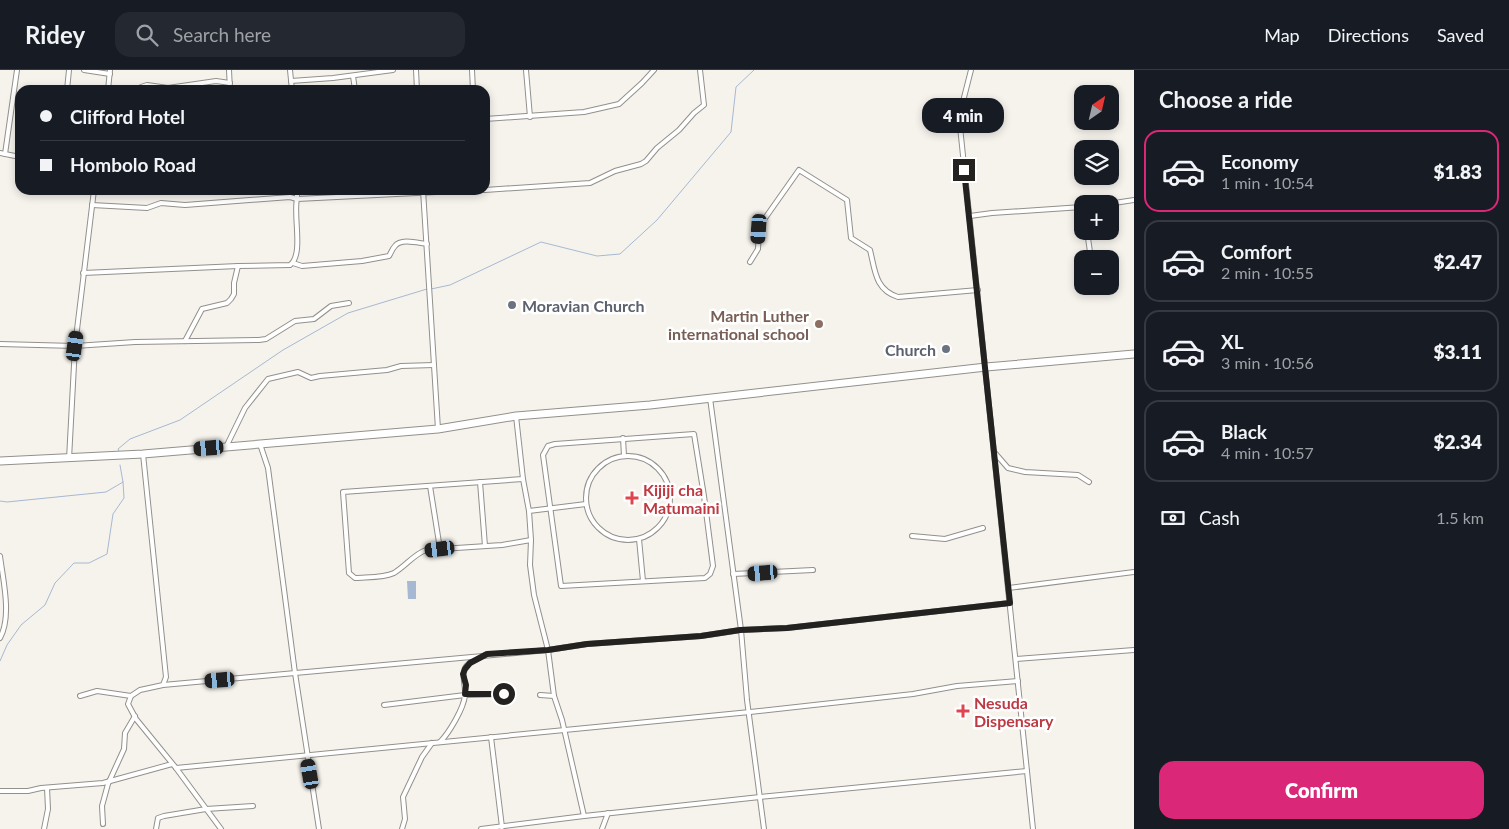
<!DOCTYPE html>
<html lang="en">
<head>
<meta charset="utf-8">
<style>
  body { margin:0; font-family:Lato,sans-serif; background:#242831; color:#f1f3f6; height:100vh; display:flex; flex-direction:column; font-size:19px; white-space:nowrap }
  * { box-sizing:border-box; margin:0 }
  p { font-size:16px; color:#9ea1a6 }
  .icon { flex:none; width:28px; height:28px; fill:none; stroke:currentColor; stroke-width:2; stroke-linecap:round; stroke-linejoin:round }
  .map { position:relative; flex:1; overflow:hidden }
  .details { display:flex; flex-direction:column; background:#171b24; width:375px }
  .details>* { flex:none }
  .hud { position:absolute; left:15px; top:15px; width:475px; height:110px; border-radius:15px; box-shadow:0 2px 8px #0003; display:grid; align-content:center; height:110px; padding:0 25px; background:#171b24 }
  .needle { width:32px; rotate:34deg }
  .controls { position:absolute; left:1074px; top:15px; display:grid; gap:10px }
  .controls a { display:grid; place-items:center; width:45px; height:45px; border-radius:10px; background:#171b24; box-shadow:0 2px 8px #0003; font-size:25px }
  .end { position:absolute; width:22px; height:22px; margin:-11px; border:6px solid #242220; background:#fff; box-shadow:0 0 0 2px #fff }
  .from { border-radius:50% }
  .bubble { position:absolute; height:35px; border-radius:15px; background:#171b24; box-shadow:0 2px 8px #0003; font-size:16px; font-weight:800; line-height:35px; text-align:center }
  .car { position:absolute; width:15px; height:30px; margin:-15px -8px; border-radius:6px; box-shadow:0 0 4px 1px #0007; background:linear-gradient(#222 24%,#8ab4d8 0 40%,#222 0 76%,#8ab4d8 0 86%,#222 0) }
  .hud b { display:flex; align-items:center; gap:18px; height:48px; font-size:19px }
  .hud b+b { border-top:1px solid #363941 }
  .hud i { width:12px; height:12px; background:#f1f3f6 }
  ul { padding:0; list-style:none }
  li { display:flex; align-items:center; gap:15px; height:82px; margin:0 10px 8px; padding:0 15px; border:2px solid #363941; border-radius:15px }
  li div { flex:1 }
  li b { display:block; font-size:19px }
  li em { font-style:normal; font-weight:800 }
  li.selected { border-color:#db2777 }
  li>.icon { width:45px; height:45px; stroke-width:1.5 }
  h2 { padding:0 25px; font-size:22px; line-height:60px }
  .pay { display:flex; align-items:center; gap:12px; height:55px; padding:0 25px; font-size:19px }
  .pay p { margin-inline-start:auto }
  .cta { display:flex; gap:10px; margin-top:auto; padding:10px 25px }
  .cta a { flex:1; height:58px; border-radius:15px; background:#db2777; color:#fff; font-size:20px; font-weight:800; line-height:58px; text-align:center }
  header { display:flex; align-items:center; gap:30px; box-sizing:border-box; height:70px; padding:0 25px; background:#171b24; border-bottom:1px solid #363941 }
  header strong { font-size:24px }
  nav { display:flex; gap:28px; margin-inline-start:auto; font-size:18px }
  .search { width:350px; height:45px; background:#242831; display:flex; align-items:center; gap:12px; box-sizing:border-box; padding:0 18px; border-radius:15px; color:#9ea1a6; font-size:19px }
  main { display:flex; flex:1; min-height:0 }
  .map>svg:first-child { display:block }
  .water { fill:#a6b8d2 }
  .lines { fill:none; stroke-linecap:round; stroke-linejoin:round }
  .stream { stroke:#a6b8d2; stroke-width:1 }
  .minor-casing { stroke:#93908b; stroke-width:6 }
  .trunk-casing { stroke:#93908b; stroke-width:9 }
  .minor { stroke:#fff; stroke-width:4 }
  .trunk { stroke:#fff; stroke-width:7 }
  .route { stroke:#242220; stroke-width:6 }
  .worship-dot { fill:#6b7280; stroke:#fff; stroke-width:2 }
  .education-dot { fill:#8d6e63; stroke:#fff; stroke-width:2 }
  .health-dot { fill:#e0444e; stroke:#fff; stroke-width:2 }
  .labels { text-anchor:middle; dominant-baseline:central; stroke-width:5; stroke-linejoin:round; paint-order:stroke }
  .worship-label { font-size:16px; font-weight:bold; fill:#5b616d; stroke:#fff; text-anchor:start }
  .education-label { font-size:16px; font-weight:bold; fill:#785e54; stroke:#fff; text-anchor:end }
  .health-label { font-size:16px; font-weight:bold; fill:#be3a42; stroke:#fff; text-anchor:start }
</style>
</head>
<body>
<header>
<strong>Ridey</strong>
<div class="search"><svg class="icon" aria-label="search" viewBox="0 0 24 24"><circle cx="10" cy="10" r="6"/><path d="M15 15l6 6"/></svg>Search here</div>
<nav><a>Map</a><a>Directions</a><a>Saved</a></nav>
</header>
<main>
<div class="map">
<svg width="1134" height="759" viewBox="0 0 1134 759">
  <rect width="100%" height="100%" fill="#f6f3ed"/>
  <polygon class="water" points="407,511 416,511 416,529 408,529"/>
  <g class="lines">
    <g class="stream">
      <polyline points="431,219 450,215 541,172 597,186 620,184 657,150 731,62 736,17 754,0"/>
      <polyline points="119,381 118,379 130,369 180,350 283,280 348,243 427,219"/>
      <polyline points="0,431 7,432 106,422 123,412 120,395"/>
      <polyline points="0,591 7,575 21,555 45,535 55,513 74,493 89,493 107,484 113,444 124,428 123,412"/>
    </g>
    <defs>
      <g id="minor">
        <polyline points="84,0 110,4"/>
        <polyline points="229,0 230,20"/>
        <polyline points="290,0 292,20"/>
        <polyline points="416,0 417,20"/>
        <polyline points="472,0 473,20"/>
        <polyline points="526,0 530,47"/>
        <polyline points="971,0 959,47 1033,759"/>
        <polyline points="353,6 355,20"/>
        <polyline points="291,11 333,8 393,0"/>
        <polyline points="67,20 69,0"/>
        <polyline points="108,20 110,0"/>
        <polyline points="139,20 141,17 147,15 168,18 216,11 230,13"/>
        <polyline points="485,49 584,42 619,34 642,13 654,0"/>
        <polyline points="0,83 20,87"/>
        <polyline points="5,84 17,0"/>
        <polyline points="423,120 438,359"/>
        <polyline points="485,120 590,113 615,101 641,94 646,91 657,78 679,60 694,43 704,35 700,0"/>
        <polyline points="1108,134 1134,130"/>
        <polyline points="92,135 147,138 161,133 185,135 290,127 297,129 297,120"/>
        <polyline points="970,146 992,143 1082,137"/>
        <polyline points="1087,161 1091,189"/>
        <path d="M750 192 758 179 759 159 763 151 799 100 847 130 851 168 870 180C875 200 875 220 898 227L978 220"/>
        <path d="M293 193 302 196 362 191 389 186C391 183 392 179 395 176 401 168 418 173 427 174"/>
        <path d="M83 203 238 196 290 195C304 185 293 146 297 129L476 120"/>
        <polyline points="185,271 202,239 227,233 231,229 234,224 234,213 238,196"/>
        <polyline points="0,274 75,276 135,272 259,270 266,269 295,251 314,249 331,236 349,233"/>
        <polyline points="710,328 741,560 747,630 764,759"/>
        <polyline points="516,346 523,409 529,441 531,470 530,495 534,525 548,580 554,626 562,650 584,746"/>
        <polygon points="694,364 704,426 713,496 710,504 705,508 561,516 543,385 548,376 555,374"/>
        <polyline points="623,368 624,386"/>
        <polyline points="260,374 268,398 295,603 319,759"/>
        <polyline points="226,377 245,338 268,309 298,302 311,308 320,306 387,300 401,296 434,295"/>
        <polyline points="995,383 1008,398 1025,402 1078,405 1089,412"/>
        <polyline points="143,384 166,607 163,615 140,620 131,626 128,634 136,649 176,698 221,759"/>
        <circle cx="628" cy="428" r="42"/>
        <polyline points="69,389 75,276 94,120"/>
        <path d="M523 409 343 422 349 503 355 508C367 507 384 508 394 503 406 496 414 484 426 480L502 475 531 470"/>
        <polyline points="480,412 485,476"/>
        <polyline points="430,416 440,479"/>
        <polyline points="529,441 586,434"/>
        <polyline points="912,466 945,469 983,458"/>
        <polyline points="639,469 643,511"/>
        <path d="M0 486C3 510 12 546 0 568"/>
        <polyline points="733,504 813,500"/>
        <polyline points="1009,518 1134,502"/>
        <polyline points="1016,589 1134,580"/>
        <polyline points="163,615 548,580 587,574 701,566 741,560 787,558 1010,533"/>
        <polyline points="540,625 554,626"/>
        <polyline points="80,626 97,621 131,626"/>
        <polyline points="384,635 465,625 504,624"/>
        <polyline points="491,667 502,757"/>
        <path d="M440 672C449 663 464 638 465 625 466 616 461 605 465 598 469 591 478 589 485 585"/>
        <polyline points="176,698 750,642 913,624 957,616 1018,611"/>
        <polyline points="0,721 28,721 41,718 103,713 172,694"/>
        <polyline points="103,754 102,736 108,714 124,679 125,663 135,646"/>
        <polyline points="44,759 48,739 47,718"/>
        <polyline points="156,759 158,748 164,746 206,739 253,736"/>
        <polyline points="402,759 405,749 403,727 422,687 432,673"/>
        <polyline points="481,759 584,746 760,727 1027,701"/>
        <polyline points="602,759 608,743"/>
      </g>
      <polyline id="trunk" points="0,391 143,384 438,359 516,346 650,335 986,297 1134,284"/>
    </defs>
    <use href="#minor" class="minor-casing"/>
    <use href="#trunk" class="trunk-casing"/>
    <use href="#minor" class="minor"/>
    <use href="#trunk" class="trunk"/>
  </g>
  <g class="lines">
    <polyline class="route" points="504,624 465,624 466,615 463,604 465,599 470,593 487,584 548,580 587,574 701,566 740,560 787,558 1010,533 964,100"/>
  </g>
  <g class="worship-dot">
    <circle cx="512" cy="235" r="5"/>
    <circle cx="946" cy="279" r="5"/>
  </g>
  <circle class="education-dot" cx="819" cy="254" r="5"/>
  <g class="health-dot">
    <path d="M629.5 420.5h5v5h5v5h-5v5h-5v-5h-5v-5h5z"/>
    <path d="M960.5 633.5h5v5h5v5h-5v5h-5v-5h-5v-5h5z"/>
  </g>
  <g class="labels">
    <g class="worship-label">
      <text x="522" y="235">Moravian Church</text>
      <text x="936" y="279" text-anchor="end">Church</text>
    </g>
    <g class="education-label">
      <text x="809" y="245">Martin Luther<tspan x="809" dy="18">international school</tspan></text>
    </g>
    <g class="health-label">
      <text x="643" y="419">Kijiji cha<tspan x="643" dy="18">Matumaini</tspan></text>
      <text x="974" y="632">Nesuda<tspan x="974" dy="18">Dispensary</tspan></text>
    </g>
  </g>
</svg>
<div class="controls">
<a><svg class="needle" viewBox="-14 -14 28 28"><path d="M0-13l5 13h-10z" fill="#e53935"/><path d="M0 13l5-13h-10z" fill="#9ea1a6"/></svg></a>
<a><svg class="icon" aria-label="layers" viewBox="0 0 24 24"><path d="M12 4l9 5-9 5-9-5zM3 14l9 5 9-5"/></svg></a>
<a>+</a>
<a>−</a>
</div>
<i class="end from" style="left:504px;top:624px"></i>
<i class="end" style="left:964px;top:100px"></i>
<div class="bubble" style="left:922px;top:28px;width:82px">4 min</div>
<i class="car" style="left:759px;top:159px;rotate:184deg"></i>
<i class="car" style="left:75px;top:276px;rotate:8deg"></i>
<i class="car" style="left:209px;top:378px;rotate:265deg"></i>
<i class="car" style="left:440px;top:479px;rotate:263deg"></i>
<i class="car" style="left:763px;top:503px;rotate:265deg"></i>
<i class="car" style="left:220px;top:610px;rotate:265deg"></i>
<i class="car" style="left:310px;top:704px;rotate:350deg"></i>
<div class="hud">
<b><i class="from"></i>Clifford Hotel</b>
<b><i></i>Hombolo Road</b>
</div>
</div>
<section class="details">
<h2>Choose a ride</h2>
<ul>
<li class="selected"><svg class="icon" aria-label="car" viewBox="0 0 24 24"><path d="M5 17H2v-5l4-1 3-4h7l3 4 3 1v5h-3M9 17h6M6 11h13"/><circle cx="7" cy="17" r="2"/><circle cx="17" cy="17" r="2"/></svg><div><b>Economy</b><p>1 min · 10:54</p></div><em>$1.83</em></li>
<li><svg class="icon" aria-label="car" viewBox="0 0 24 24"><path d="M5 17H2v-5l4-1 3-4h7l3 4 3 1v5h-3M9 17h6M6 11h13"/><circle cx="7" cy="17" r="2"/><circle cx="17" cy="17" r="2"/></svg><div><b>Comfort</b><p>2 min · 10:55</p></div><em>$2.47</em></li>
<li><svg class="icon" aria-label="car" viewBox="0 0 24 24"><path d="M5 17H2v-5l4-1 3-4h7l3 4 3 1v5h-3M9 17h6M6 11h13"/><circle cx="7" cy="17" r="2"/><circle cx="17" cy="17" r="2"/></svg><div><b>XL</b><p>3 min · 10:56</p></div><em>$3.11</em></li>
<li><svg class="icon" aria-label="car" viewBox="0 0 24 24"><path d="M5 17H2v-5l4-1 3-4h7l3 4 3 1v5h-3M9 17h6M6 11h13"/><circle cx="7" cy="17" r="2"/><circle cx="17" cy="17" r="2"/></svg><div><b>Black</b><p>4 min · 10:57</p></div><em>$2.34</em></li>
</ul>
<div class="pay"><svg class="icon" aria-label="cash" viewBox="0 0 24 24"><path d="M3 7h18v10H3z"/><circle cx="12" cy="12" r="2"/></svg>Cash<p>1.5 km</p></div>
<div class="cta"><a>Confirm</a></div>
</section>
</main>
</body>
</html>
